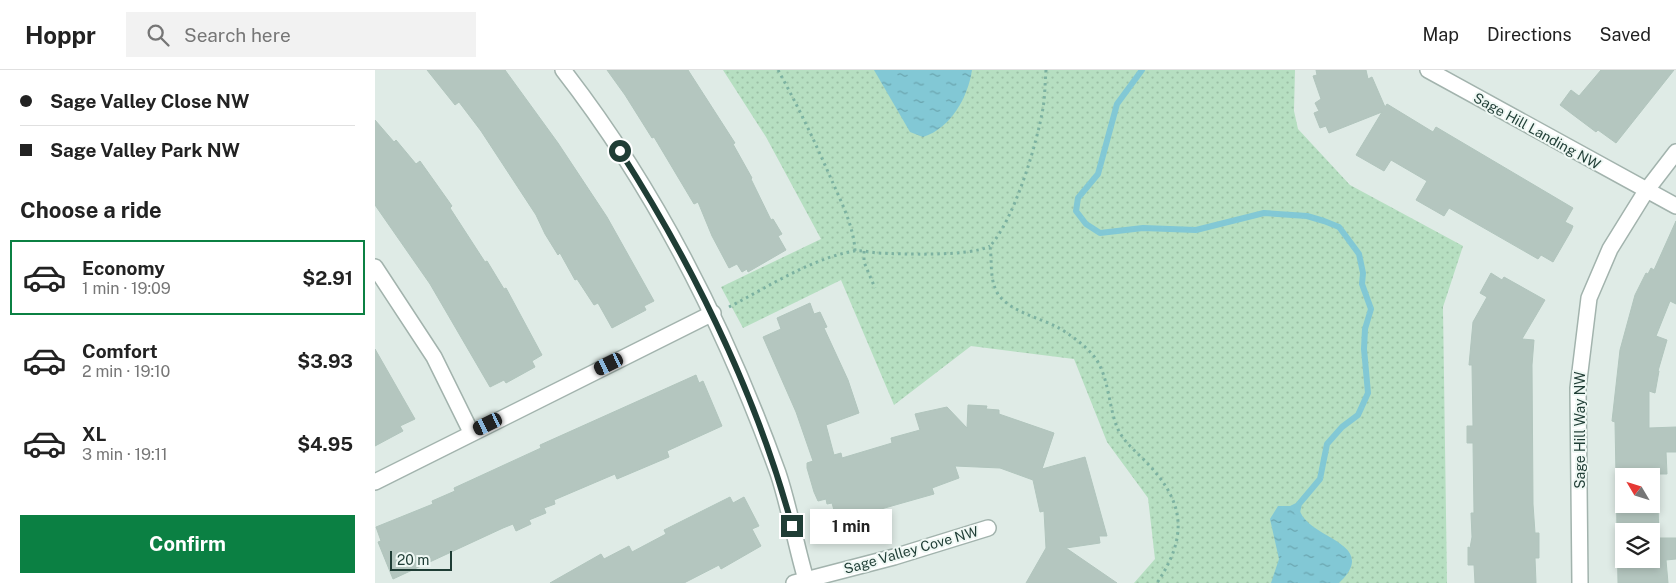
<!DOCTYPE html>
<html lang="en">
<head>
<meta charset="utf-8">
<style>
  body { margin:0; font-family:"Public Sans",sans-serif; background:#f2f2f2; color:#222; height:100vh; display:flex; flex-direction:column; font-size:19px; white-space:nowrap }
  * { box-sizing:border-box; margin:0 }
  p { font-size:16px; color:#767676 }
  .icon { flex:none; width:28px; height:28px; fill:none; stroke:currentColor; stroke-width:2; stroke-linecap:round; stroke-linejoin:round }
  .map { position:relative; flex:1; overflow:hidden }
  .panel { display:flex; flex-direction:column; background:#fff; width:375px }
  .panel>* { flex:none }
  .hud { display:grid; align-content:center; height:110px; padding:0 20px; background:#fff }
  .needle { width:32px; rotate:308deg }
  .fabs { position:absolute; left:1240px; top:398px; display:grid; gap:10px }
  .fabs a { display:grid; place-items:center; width:45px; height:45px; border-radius:0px; background:#fff; box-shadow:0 2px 8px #0003; font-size:25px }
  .scale { position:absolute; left:15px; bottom:12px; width:62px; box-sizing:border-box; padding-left:5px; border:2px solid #1f3d35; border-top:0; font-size:14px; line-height:18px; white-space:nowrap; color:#1f3d35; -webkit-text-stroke:4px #eff8f4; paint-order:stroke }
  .end { position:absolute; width:22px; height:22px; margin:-11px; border:6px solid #1f3d35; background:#fff; box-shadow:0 0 0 2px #fff }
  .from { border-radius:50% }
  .bubble { position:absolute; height:35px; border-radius:0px; background:#fff; box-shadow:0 2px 8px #0003; font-size:16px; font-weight:700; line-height:35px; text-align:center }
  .car { position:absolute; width:15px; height:30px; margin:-15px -8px; border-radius:6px; box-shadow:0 0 4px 1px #0007; background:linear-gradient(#222 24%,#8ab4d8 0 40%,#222 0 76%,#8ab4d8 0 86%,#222 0) }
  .hud b { display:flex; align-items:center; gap:18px; height:48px; font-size:19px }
  .hud b+b { border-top:1px solid #e0e0e0 }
  .hud i { width:12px; height:12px; background:#222 }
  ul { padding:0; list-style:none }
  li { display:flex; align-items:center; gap:15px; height:75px; margin:0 10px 8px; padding:0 10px; border:2px solid transparent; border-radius:0px }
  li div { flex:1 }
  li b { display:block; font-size:19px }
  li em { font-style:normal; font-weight:700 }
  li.current { border-color:#0b8043 }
  li>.icon { width:45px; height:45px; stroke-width:1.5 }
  h2 { padding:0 20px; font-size:22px; line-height:60px }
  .cta { display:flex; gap:10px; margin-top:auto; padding:10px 20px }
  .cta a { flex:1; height:58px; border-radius:0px; background:#0b8043; color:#fff; font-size:20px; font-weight:700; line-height:58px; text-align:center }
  header { display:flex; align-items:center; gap:30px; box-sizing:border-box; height:70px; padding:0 25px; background:#fff; border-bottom:1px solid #e0e0e0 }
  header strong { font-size:24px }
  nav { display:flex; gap:28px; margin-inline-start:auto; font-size:18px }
  .search { width:350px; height:45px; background:#f2f2f2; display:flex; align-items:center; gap:12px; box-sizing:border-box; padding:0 18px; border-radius:0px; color:#767676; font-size:19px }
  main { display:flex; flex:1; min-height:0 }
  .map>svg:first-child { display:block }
  .park { fill:url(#park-dots) }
  .water { fill:url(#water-ripples) }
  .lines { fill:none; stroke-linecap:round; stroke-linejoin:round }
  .stream { stroke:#82c8d5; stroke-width:6 }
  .building { fill:#b4c6bf; stroke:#b1c5bd; fill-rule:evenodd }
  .minor-casing { stroke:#a2b3ad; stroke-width:18 }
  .path { stroke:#7db2a1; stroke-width:3; stroke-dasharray:2.5 4; stroke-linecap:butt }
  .minor { stroke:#fff; stroke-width:15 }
  .route { stroke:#1f3d35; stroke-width:6 }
  .labels { text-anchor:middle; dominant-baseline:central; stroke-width:4; stroke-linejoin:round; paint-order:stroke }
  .street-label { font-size:14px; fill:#1f3d35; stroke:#eff8f4 }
</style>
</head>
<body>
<header>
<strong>Hoppr</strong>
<div class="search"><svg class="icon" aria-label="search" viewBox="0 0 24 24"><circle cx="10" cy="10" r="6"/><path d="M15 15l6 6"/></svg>Search here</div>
<nav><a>Map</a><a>Directions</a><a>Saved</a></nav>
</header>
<main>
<section class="panel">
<div class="hud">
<b><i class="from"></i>Sage Valley Close NW</b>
<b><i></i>Sage Valley Park NW</b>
</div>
<h2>Choose a ride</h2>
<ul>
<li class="current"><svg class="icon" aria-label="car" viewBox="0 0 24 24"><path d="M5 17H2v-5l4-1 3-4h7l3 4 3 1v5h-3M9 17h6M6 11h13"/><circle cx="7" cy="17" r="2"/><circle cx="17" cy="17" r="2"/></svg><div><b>Economy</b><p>1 min · 19:09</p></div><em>$2.91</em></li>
<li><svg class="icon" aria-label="car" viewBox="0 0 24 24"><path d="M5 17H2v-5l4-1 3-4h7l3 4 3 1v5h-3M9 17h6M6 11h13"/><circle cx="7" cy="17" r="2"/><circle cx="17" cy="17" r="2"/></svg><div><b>Comfort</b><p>2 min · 19:10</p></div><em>$3.93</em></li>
<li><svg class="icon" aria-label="car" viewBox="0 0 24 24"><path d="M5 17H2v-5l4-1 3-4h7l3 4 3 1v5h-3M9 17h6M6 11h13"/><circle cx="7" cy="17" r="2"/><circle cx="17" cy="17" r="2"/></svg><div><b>XL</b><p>3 min · 19:11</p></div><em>$4.95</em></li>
</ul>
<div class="cta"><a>Confirm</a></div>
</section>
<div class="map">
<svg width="1301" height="513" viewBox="0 0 1301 513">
  <defs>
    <pattern id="park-dots" width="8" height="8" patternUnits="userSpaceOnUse" patternTransform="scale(1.25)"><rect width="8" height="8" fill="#b6dfc1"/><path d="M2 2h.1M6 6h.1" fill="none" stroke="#9cc0a6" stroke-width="1.8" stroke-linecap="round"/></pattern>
    <pattern id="water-ripples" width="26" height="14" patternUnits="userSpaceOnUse" patternTransform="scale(1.25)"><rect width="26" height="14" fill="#82c8d5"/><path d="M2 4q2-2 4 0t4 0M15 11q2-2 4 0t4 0" fill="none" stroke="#6aa4ae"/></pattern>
  </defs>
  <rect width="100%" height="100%" fill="#dfebe6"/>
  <polygon class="park" points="348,0 920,0 919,41 923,59 975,115 1088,176 1068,237 1072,513 759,513 780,489 773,428 732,372 699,289 596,276 519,335 466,210 368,258 346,217 446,169 391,67"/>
  <g class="water">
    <path d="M499 0H597C593 27 576 58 548 67L535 62Z"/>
    <path d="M921 433 924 434C923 469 1009 470 964 513H896L904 489 895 449 903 436H915Z"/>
  </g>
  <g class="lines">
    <polyline class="stream" points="767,0 742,34 723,104 703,128 701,141 711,154 725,163 768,158 821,160 889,143 932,146 949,151 964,157 973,169 984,184 988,203 987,214 996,239 990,259 989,279 993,323 983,345 967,357 952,374 945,409 924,434 922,442"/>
  </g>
  <g class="building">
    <polygon points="52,0 130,0 183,73 232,147 279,231 269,236 271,240 237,258 223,233 219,235 202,209 200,210 185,183 183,185 170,164 161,145 106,61 84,32 80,35"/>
    <polygon points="232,0 313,0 360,73 358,74 377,108 376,109 396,150 398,149 407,164 403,166 411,180 373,202 372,199 367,202 362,194 354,198 337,166 323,132 319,134 279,67 277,68 250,25"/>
    <polygon points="941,0 991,0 993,9 997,7 1010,37 1012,34 1058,62 1061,57 1198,138 1190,152 1198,156 1196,161 1178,192 1166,185 1163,189 1074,138 1069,146 1041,130 1052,111 1016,90 1009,101 981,85 1007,42 954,63 951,56 945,58 939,43 944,41 940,33 946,29 938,6 942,5"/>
    <polygon points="1226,0 1299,0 1241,73 1223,60 1221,62 1185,35 1196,20 1204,26"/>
    <polygon points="0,50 19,72 21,70 41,94 45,91 77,136 75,138 110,192 112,191 129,219 131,218 167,285 157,291 160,297 131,313 129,310 115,317 55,214 0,135"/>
    <path d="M1301 151V234L1295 231 1281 266 1292 270 1283 301H1284L1280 323 1274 321V358L1301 357V382H1291L1292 404H1283V436L1284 468H1301V489L1291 490 1293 513H1243L1240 352 1237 351 1245 280 1260 225 1271 203 1273 204 1276 198 1279 200ZM1249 406H1276V434H1249ZM1249 461H1276V489H1249Z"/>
    <polygon points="1116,203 1127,210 1129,207 1170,230 1147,269 1159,270 1157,295 1158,434 1160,463 1164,463 1164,488 1160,488 1161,513 1100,513 1099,495 1093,495 1093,477 1095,478 1097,467 1096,443 1099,443 1098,373 1092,373 1092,356 1098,356 1097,295 1094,295 1098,252 1112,227 1105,223"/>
    <polygon points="435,233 439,244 445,242 452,257 449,258 473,310 484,343 451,355 459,385 466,383 467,388 517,373 516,368 545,360 540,344 572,337 592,358 593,335 612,336 611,339 624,340 624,344 679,363 667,399 710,387 732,466 724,466 725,473 691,478 742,513 651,513 671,478 669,441 665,442 658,410 625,398 580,396 584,408 557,418 559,424 485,445 488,455 465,462 457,433 452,434 451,429 443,431 439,422 432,398 432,393 438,391 421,342 388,267 406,259 402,248"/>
    <polygon points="0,279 40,349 25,356 28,361 0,376"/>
    <polygon points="321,305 324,313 328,311 347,356 292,381 294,387 242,409 240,404 179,430 180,434 169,438 171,443 154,450 156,454 141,461 138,454 128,458 18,509 3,472 6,471 1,457 58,434 57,431 80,421 79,418 166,378 165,375"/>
    <polygon points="355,427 358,433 369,427 384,456 377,459 386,476 346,499 344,495 309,513 175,513 226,484 229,489 254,476 257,482 291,464 289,460"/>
  </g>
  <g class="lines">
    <defs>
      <g id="minor">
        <path d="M188 0C282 121 351 259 403 403 415 439 421 477 432 513"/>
        <polyline points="1053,0 1301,136"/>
        <polyline points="0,197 59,287 96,362"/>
        <polyline points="0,412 338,243"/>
        <polyline points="419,513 519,487 613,458"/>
        <polyline points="1205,513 1203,318 1214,228 1235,179 1271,121 1301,82"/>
      </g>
    </defs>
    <use href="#minor" class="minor-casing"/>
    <g class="path">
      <path d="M403 0C423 36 441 74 457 111 467 133 479 158 480 181"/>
      <path d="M671 0C670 13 670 26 668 38 662 74 639 150 615 176 617 189 615 206 620 218 628 240 663 247 682 257 695 264 709 275 718 285 734 304 733 335 742 357 748 372 762 382 773 394 811 434 812 468 782 513"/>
      <polyline points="489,181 489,192 500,218"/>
      <path d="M354 237C393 217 435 189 479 181 486 180 494 182 502 183 527 184 594 187 615 176"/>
    </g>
    <use href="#minor" class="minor"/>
  </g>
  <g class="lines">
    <path class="route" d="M245 81C319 197 381 323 417 456"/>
  </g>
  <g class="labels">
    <g class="street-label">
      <text transform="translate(1162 61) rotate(29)">Sage Hill Landing NW</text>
      <text transform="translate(1205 360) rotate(-90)">Sage Hill Way NW</text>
      <text transform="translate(536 480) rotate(-16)">Sage Valley Cove NW</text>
    </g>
  </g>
</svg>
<div class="fabs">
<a><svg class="needle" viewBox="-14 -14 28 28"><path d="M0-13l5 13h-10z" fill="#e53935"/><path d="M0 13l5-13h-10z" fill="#767676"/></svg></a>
<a><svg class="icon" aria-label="layers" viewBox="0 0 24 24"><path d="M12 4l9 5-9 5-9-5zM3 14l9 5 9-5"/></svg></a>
</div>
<div class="scale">20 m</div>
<i class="end from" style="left:245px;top:81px"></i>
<i class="end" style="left:417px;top:456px"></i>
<div class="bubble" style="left:435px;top:439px;width:82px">1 min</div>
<i class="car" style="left:234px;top:294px;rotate:244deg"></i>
<i class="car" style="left:113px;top:354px;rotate:244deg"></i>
</div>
</main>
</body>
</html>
